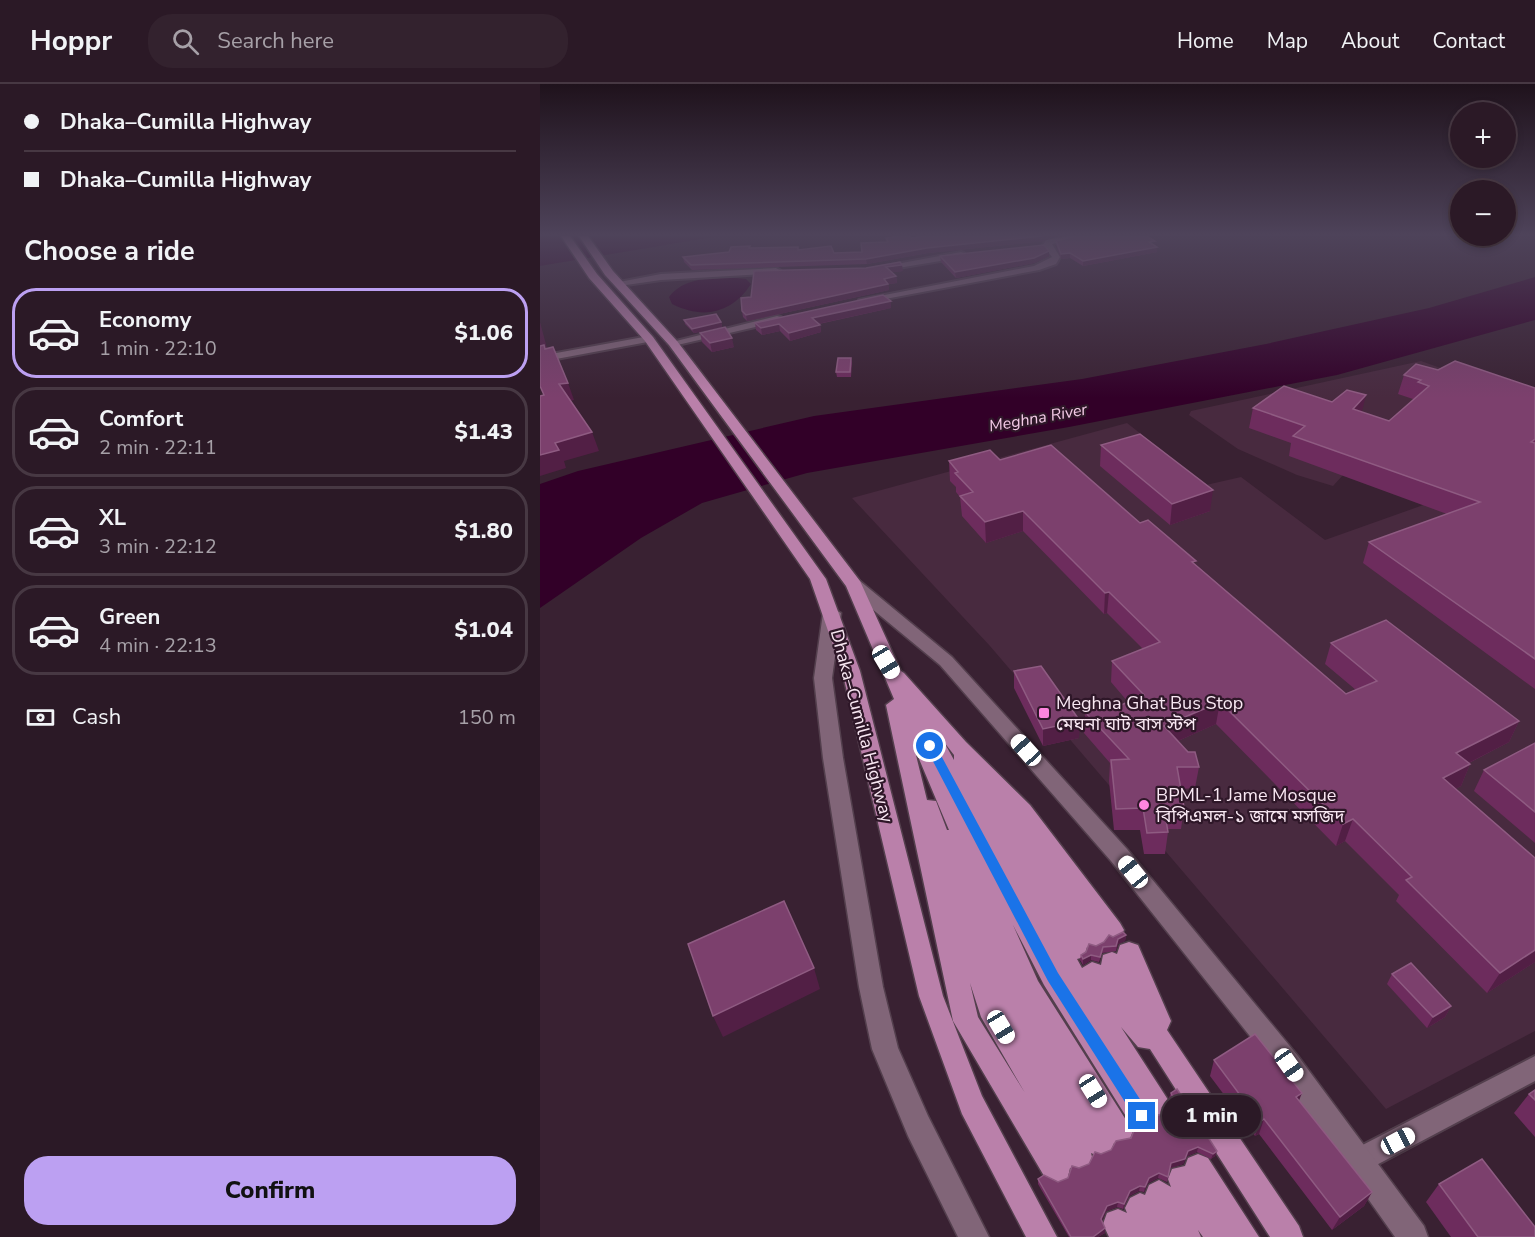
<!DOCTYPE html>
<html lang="en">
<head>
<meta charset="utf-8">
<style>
  body { margin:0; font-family:"Nunito Sans","Noto Sans Bengali",sans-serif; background:#33222e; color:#f1f3f6; height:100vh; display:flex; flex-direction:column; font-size:22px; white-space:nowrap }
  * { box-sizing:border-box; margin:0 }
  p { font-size:20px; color:#a6a0a7 }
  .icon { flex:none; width:33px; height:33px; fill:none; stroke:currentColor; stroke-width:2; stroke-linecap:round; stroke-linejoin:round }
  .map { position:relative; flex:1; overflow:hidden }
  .side { display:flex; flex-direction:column; background:#2b1926; width:540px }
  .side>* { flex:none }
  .hud { display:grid; align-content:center; height:132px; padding:0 24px; background:#2b1926 }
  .buttons { position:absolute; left:910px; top:18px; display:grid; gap:12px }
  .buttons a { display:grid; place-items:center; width:66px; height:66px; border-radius:50%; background:#2b1926; box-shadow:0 3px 9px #0003,0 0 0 2px #473843; font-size:30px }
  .end { position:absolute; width:27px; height:27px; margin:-14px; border:8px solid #1a73e8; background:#fff; box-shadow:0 0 0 3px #fff }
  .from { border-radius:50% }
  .bubble { position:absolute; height:42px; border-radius:21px; background:#2b1926; box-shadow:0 3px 9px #0003,0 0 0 2px #473843; font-size:20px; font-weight:800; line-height:42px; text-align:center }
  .car { position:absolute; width:18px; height:36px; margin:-18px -9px; border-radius:8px; box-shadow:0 0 4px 2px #0007; background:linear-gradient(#fff 24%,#345 0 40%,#fff 0 76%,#345 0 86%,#fff 0) }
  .hud b { display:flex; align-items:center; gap:21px; height:57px; font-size:22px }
  .hud b+b { border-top:2px solid #473843 }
  .hud i { width:15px; height:15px; background:#f1f3f6 }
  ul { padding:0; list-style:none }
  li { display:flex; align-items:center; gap:18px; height:90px; margin:0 12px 9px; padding:0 12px; border:3px solid #473843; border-radius:24px }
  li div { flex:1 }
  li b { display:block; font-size:22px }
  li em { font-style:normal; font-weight:800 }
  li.active { border-color:#bca0f2 }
  li>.icon { width:54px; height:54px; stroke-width:1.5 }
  h2 { padding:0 24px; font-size:27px; line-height:72px }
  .pay { display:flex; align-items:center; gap:15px; height:66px; padding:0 24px; font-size:22px }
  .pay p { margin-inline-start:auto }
  .cta { display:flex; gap:12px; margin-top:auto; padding:12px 24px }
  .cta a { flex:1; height:69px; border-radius:24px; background:#bca0f2; color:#111; font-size:24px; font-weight:800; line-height:69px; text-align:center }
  header { display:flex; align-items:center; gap:36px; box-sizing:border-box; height:84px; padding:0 30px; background:#2b1926; border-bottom:2px solid #473843 }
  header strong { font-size:28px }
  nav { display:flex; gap:33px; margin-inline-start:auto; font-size:21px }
  .search { width:420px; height:54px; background:#33222e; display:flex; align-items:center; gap:15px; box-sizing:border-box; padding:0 21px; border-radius:24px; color:#a6a0a7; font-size:22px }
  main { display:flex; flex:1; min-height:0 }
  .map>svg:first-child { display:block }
  .built { fill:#482a3f }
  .water { fill:#320028 }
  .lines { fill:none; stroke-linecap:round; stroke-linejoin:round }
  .minor-casing { stroke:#533f4d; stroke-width:4 }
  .tertiary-casing { stroke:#533f4d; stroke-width:3 }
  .trunk-casing { stroke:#533f4d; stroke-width:3 }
  .minor { fill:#816578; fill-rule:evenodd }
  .tertiary { fill:#816578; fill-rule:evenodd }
  .trunk { fill:#ba80aa; fill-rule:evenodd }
  .wall { fill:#6d2c5d }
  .shaded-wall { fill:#521f45 }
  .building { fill:#7c406d; stroke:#8f5b82; stroke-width:1.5 }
  .route { fill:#1a73e8 }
  .poi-dot { fill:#ff85df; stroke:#2e1728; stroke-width:2 }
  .labels { text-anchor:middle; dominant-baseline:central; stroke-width:4.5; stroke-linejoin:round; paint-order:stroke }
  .far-water-label { font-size:16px; font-style:italic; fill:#f5cce8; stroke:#2e1728 }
  .poi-label { font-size:18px; fill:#f9e8f3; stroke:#2e1728; text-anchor:start }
  .street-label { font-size:18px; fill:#f9e8f3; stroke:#2e1728 }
</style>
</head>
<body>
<header>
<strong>Hoppr</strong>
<div class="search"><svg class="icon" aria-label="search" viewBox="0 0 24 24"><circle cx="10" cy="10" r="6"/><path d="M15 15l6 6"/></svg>Search here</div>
<nav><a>Home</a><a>Map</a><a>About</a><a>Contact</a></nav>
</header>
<main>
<section class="side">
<div class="hud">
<b><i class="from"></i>Dhaka–Cumilla Highway</b>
<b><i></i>Dhaka–Cumilla Highway</b>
</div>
<h2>Choose a ride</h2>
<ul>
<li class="active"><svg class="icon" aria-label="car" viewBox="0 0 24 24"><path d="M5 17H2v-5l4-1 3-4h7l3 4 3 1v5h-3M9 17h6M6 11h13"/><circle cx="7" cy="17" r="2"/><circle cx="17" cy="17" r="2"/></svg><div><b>Economy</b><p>1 min · 22:10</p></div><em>$1.06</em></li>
<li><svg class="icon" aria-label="car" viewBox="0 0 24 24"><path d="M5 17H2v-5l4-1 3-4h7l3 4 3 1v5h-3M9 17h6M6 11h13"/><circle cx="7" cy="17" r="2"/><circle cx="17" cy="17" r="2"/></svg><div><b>Comfort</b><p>2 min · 22:11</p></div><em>$1.43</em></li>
<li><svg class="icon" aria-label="car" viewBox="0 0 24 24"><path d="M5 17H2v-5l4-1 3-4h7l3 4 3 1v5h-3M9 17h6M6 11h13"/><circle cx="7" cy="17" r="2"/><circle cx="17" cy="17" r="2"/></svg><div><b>XL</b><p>3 min · 22:12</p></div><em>$1.80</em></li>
<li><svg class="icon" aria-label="car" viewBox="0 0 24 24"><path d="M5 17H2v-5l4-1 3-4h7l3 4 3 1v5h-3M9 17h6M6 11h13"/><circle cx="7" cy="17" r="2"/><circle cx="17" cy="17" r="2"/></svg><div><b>Green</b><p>4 min · 22:13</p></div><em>$1.04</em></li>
</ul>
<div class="pay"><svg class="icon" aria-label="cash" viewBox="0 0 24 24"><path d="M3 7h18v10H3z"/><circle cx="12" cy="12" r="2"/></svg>Cash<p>150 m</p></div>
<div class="cta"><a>Confirm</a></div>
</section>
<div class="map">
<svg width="995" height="1153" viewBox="0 0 995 1153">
  <rect width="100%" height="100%" fill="#392132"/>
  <polygon class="built" points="881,277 995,318 995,947 846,1025 450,562 312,414 587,339 666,401 701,393 785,456 889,419 803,391 793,402 757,391 698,365 649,331 651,327"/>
  <g class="water">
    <polygon points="0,152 179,152 0,182"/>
    <polygon points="995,193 995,236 797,291 529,343 267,389 162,419 101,454 0,524 0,400 38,387 274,332 542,295 726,260 889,224"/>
    <path d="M195 194 206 195 211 200C192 229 164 236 132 220L129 213C144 193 172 194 195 194Z"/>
  </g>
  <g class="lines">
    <defs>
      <g id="minor">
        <polygon points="528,152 547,152 512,160 520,173 516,180 499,186 324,219 319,216 494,182 512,173 503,161 506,156"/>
        <polygon points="421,168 424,169 424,173 340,187 335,184"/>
        <polygon points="236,184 241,187 239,189 121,196 79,202 74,199 121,190"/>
        <polygon points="237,232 241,233 241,237 133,262 128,259"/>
        <polygon points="109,252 114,255 113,257 0,278 0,272"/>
        <polygon points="995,972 995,997 827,1086 818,1090 809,1086 805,1077 809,1068"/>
      </g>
      <g id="tertiary">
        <polygon points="314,496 320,497 412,573 587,765 758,972 884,1142 888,1153 855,1153 740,990 571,777 400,581 308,505 306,501"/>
        <polygon points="292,524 301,529 292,594 303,674 343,903 358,964 388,1032 449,1153 418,1153 368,1052 332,965 319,903 283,674 274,594 283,529"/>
      </g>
      <g id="trunk">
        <polygon points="21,152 30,152 57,190 113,253 286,495 320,587 403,912 442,1012 517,1153 486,1153 422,1030 379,912 302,587 270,495 105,257 49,194"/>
        <path d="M39 152H48L73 187 137 257 320 497 361 587 364 589 426 658 490 721 580 839 584 846 580 853 572 856 567 854 563 862 555 866 547 863 544 873 537 875 542 884 552 878 561 881 563 871 572 868 577 870 580 861 589 858 598 861 631 937 627 946 759 1142 763 1153H730L610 965 598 963 581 943 632 1022 628 1032 615 1034 612 1042 602 1046 592 1042 504 901 473 841 498 897 593 1047 589 1057 579 1061 574 1059 570 1069 560 1073 551 1069 552 1073 548 1083 538 1087 530 1084 527 1097 517 1101 507 1097 413 937 346 621 354 615 306 502 129 261 65 191ZM404 658 414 671V676ZM374 663 409 746H407L396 717 387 716ZM430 899 441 933 485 1009 438 933Z"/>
        <polygon points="658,1070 668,1074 719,1153 663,1153 658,1146 661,1153 569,1153 563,1140 567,1129 578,1125 587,1129 585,1124 590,1114 600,1109 605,1111 609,1101 619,1096 631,1103 628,1095 632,1085 645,1082 648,1074"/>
      </g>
    </defs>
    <use href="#minor" class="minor-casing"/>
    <use href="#tertiary" class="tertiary-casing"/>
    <use href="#trunk" class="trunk-casing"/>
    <use href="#minor" class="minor"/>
    <use href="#tertiary" class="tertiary"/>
    <use href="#trunk" class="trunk"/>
  </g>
  <g class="wall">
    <polygon points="346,154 504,157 388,169 327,180 152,186 144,178 143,173 189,168 210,162 210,164 258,163 259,165 294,169 322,168 346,158"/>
    <polygon points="516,157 614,161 617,168 543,182 530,174 521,175 516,161"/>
    <polygon points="400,172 509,172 494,179 416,194 401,178"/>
    <polygon points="214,187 363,187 352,188 356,192 357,199 348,200 349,206 207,237 203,233 202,227 211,213"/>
    <polygon points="351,224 279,240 280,241 281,248 250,257 240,247 222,251 216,246 215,239"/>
    <polygon points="144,236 181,238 182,243 154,249 145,240"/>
    <polygon points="160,249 194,263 172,268 162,258"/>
    <polygon points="311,274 312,279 311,293 297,293 296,288"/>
    <polygon points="898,286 995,304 995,605 823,479 829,458 907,430 749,372 751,359 709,344 713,324 822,328 849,337 873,316 873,315 858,310 864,291"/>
    <polygon points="561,361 670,427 630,441 560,382"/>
    <polygon points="460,376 600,439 655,480 806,610 816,606 785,580 791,559 979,637 969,658 929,679 930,680 921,702 915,705 995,774 995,878 947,909 856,817 859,811 805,757 796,762 676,640 638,657 659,683 655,704 641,705 644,723 641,745 628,745 628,748 625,770 604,770 600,746 574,746 569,697 570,679 544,649 545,628 572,625 588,618 571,598 572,577 603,565 567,529 564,530 483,447 446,459 422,432 420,413 416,408 416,403 410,397 409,377"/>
    <polygon points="474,587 539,654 503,662 474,604"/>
    <polygon points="995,659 995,759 934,707 944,686"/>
    <polygon points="586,851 585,857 578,860 576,867 562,869 559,878 551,876 543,881 540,876 541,871 564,858 573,853"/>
    <polygon points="852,890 911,922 905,933 887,944 847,900"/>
    <polygon points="674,976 759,1017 832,1108 824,1122 792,1146 719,1050 715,1052 670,992"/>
    <polygon points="995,1006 995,1053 974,1029 989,1010"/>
    <polygon points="631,1009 677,1067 675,1072 671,1075 657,1068 647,1072 643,1080 630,1084 627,1098 618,1094 608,1099 604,1108 599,1107 589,1112 583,1125 577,1123 566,1127 562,1136 565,1149 558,1153 529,1153 498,1100 498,1095 518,1098 528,1094 539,1084 549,1080 561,1070 571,1066 591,1054 604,1043 614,1039 629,1029 633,1021 629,1014"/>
    <polygon points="899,1100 995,1153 911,1153 886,1118"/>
  </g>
  <g class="shaded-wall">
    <polygon points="502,152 519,152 504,157 388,169 327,180 326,175 387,164"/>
    <polygon points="617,163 617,168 543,182 543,177"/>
    <polygon points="509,167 509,172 494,179 416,194 415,188"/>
    <polygon points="530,169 530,174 521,175 521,170"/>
    <polygon points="362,181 363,187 346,189 346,183"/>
    <polygon points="356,192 357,199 348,200 349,206 207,237 206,231"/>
    <polygon points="351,217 351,224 273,241 272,234"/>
    <polygon points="0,238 8,268 0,270"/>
    <polygon points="181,238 182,243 154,249 152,245"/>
    <polygon points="239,240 240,247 222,251 221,244"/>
    <polygon points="280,241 281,248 250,257 249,249"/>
    <polygon points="192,254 194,263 172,268 170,259"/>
    <polygon points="28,299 34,316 25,318 19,300"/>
    <polygon points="826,311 821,331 813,325"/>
    <polygon points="52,348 59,367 24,377 26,384 0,392 0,371 15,359"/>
    <polygon points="673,406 670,427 630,441 632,420"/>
    <polygon points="483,427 483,447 446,459 445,438"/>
    <polygon points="569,508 567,529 564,530 565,509"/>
    <polygon points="680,618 676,640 622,664 624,642"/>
    <polygon points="540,637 539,654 503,662 503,645"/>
    <polygon points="979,637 969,658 907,690 916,669"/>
    <polygon points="930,680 921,702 894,716 903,694"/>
    <polygon points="813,735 805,757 796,762 803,740"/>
    <polygon points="586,851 585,857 578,860 576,867 578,855"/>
    <polygon points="995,866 995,878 947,909 960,889"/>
    <polygon points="551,871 551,876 543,881 543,875"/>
    <polygon points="274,884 280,905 183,953 173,932"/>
    <polygon points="911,922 905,933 887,944 893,933"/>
    <polygon points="762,1009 756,1024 756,1013"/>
    <polygon points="724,1035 719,1050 715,1052 720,1038"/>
    <polygon points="658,1063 657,1068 647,1072 643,1080 630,1084 631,1079 648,1067"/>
    <polygon points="677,1067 675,1072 671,1075 673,1070"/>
    <polygon points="619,1089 618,1094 608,1099 604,1108 605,1103 609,1094"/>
    <polygon points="600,1102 599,1107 589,1112 583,1125 584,1120 590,1107"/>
    <polygon points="832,1108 824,1122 792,1146 800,1133"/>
    <polygon points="578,1118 577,1123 566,1127 561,1139 561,1135 567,1122"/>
    <polygon points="565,1144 565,1149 558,1153 553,1153"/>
  </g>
  <g class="building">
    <polygon points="360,152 370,152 371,154 387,152 502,152 387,164 326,175 151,181 143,173 189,168 191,163 210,162 209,164 258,163 258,166 291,162 294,169 322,168 321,159 348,158 346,154"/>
    <polygon points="535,152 607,152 615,157 609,158 617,163 543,177 530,169 521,170 516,157"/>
    <polygon points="504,161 509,167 494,174 415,188 400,172"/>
    <polygon points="360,178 362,181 346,183 356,192 344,195 348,200 206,231 202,227 201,214 211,213 214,187 326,184"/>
    <polygon points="343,211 351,217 272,234 280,241 249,249 239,240 221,244 215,239"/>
    <polygon points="176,230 181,238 152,245 144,236"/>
    <polygon points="185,243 192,254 170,259 160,249"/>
    <polygon points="4,261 5,265 13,263 28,299 19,300 52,348 15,359 19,366 0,371 0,312 4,311 0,302 0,262"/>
    <polygon points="298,274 311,274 310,288 296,288"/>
    <polygon points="915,277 995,304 995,355 991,358 995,359 995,575 829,458 940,418 753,352 765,342 713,324 744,302 792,318 807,306 826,311 813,325 849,337 889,302 878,298 881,296 864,291 876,280 898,286"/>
    <polygon points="600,350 673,406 632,420 561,361"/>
    <polygon points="511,361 600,439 608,436 656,477 652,478 806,610 837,597 791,559 846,536 979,637 916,669 930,680 903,694 995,774 995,866 960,889 866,796 872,793 813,735 803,740 680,618 624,642 648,668 655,668 659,683 637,683 644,723 624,724 628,748 607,749 603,724 576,725 571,676 589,675 545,628 566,618 572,625 604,611 572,577 620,558 569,508 565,509 483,427 445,438 420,412 433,408 415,389 418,388 409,377 450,366 460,376"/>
    <polygon points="501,582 540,637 503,645 474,587"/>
    <polygon points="995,659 995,728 944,686"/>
    <polygon points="244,817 274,884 173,932 148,860"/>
    <polygon points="583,848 586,851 578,855 576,862 563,863 560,873 551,871 543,875 541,871 546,868 549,860 556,862 564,858 569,851 573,853"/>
    <polygon points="871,879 911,922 893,933 852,890"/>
    <polygon points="715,950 762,1009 756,1013 832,1108 800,1133 724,1035 720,1038 674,976"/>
    <polygon points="637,1005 677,1067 673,1070 658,1063 648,1067 645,1075 631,1079 628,1093 619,1089 609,1094 605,1103 600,1102 590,1107 584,1120 578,1118 567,1122 561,1135 565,1144 553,1153 531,1153 498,1095 504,1091 518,1098 528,1094 532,1082 539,1084 549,1080 555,1068 561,1070 571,1066 576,1057 591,1054 596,1041 604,1043 614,1039 618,1031 629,1029 635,1018 631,1009"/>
    <polygon points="995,1006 995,1016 989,1010"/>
    <polygon points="942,1075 995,1143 995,1153 938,1153 899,1100"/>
  </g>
  <linearGradient id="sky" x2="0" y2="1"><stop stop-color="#1f121c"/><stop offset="0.48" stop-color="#4e435a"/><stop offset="1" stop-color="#4e435a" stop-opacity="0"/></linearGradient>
  <rect width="995" height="314" fill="url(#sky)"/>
  <polygon class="route" points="390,658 396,662 518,889 607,1026 609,1032 607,1037 602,1039 597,1037 508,897 385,662"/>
  <g class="poi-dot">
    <rect x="498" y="623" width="12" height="12" rx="3"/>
    <circle cx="604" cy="721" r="6"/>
  </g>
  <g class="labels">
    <g class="far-water-label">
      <text transform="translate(498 334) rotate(-10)">Meghna River</text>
    </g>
    <g class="poi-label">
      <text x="516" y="619">Meghna Ghat Bus Stop<tspan x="516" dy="21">মেঘনা ঘাট বাস স্টপ</tspan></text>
      <text x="616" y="711">BPML-1 Jame Mosque<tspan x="616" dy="21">বিপিএমল-১ জামে মসজিদ</tspan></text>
    </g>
    <g class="street-label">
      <text transform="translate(322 642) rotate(75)">Dhaka–Cumilla Highway</text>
    </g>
  </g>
</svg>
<div class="buttons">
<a>+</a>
<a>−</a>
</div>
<i class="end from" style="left:390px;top:662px"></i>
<i class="end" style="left:602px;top:1032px"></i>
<div class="bubble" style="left:622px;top:1011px;width:99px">1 min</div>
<i class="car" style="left:346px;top:578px;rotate:149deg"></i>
<i class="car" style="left:486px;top:666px;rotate:318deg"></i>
<i class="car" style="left:593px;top:788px;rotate:321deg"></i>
<i class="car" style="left:461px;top:943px;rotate:149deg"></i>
<i class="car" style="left:749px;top:981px;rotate:145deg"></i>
<i class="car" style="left:553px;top:1007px;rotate:148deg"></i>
<i class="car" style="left:858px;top:1057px;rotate:62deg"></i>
</div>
</main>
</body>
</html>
